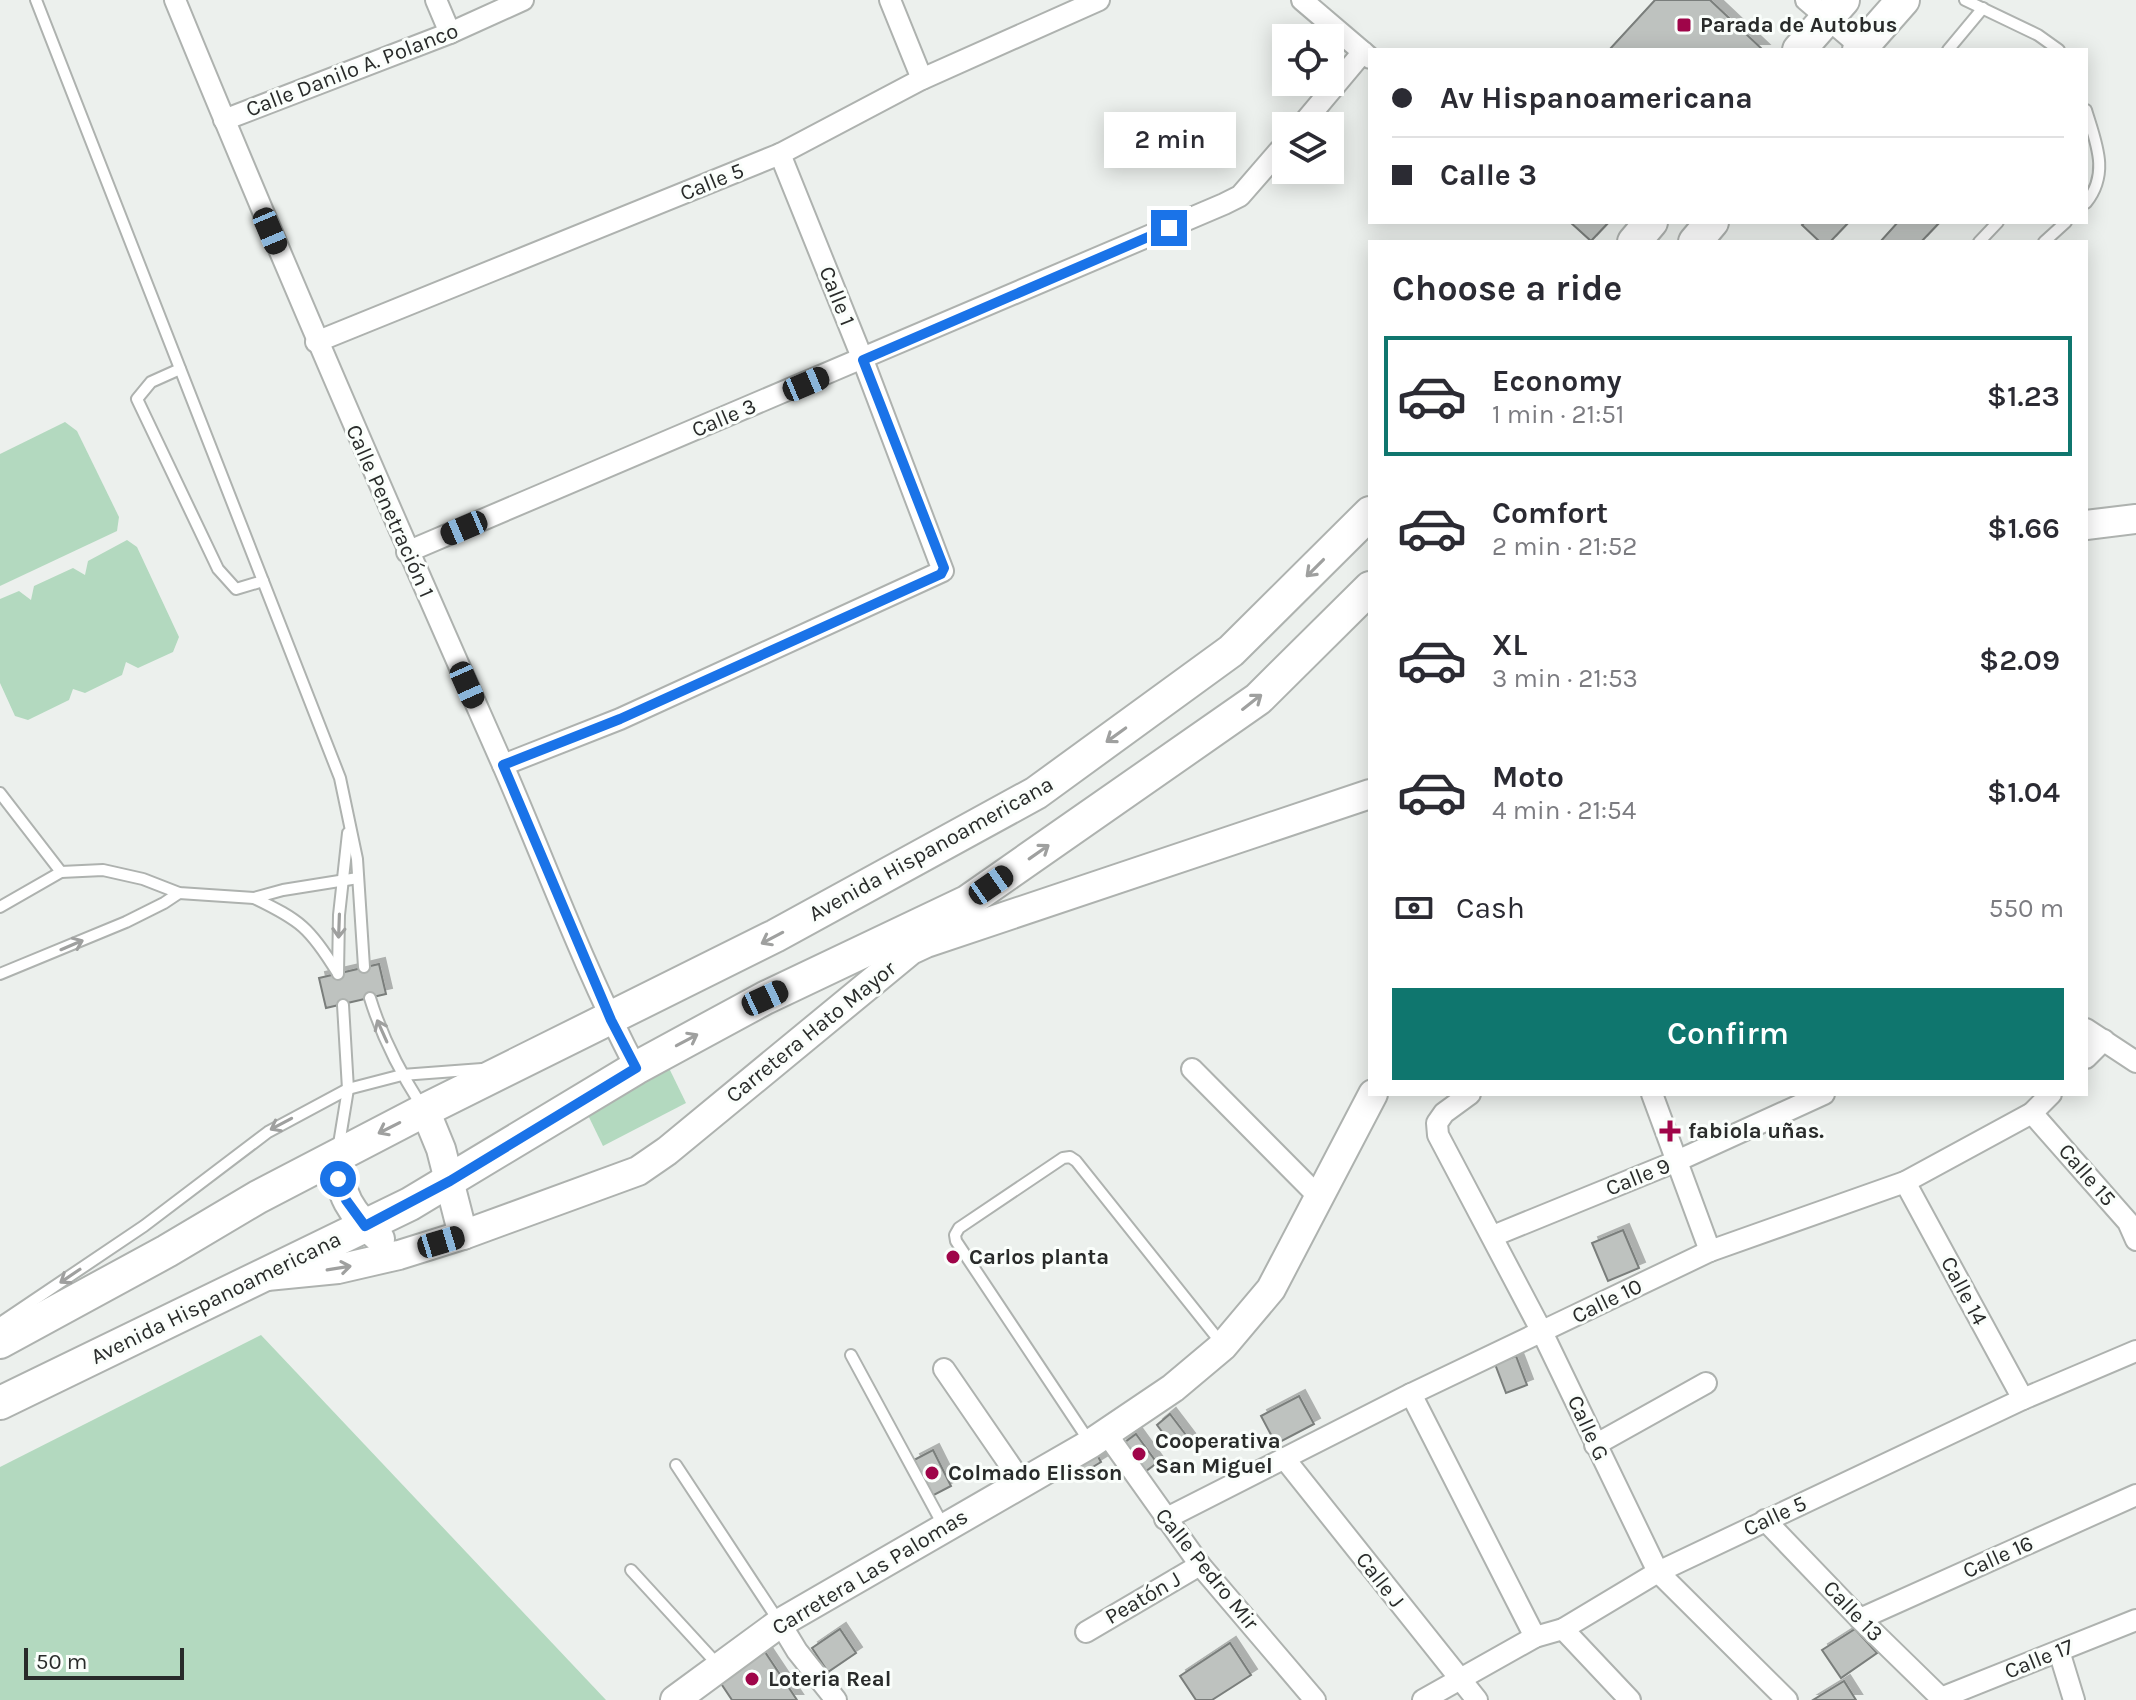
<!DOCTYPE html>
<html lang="en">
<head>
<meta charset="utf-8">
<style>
  body { margin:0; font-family:Karla,sans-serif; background:#f7f7f7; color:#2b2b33; height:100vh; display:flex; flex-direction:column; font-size:30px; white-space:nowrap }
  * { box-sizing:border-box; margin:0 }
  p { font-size:26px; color:#7c7c81 }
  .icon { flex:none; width:44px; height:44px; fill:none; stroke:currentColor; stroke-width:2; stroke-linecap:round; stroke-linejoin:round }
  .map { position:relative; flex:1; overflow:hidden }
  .sheet { position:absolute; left:1368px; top:240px; width:720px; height:856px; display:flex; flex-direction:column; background:#fff; border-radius:0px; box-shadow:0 4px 20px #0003 }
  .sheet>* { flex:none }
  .hud { position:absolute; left:1368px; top:48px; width:720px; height:176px; border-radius:0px; box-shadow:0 4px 20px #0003; display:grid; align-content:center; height:176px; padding:0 24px; background:#fff }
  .fabs { position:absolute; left:1272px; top:24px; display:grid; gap:16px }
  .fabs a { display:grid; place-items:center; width:72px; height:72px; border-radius:0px; background:#fff; box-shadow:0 4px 20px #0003; font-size:40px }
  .scale { position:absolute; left:24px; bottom:20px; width:160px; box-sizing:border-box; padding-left:8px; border:4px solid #292b2a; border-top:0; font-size:22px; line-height:28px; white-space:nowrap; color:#292b2a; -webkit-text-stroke:6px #fafefb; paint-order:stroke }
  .end { position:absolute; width:36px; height:36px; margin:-18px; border:10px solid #1a73e8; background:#fff; box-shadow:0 0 0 4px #fff }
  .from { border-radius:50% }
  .bubble { position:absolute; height:56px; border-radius:0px; background:#fff; box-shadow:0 4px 20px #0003; font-size:26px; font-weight:600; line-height:56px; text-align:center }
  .car { position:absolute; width:24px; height:48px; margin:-24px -12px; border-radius:10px; box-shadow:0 0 6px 2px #0007; background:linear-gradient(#222 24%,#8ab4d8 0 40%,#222 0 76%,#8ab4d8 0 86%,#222 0) }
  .hud b { display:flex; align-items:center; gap:28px; height:76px; font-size:30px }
  .hud b+b { border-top:2px solid #e1e1e2 }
  .hud i { width:20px; height:20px; background:#2b2b33 }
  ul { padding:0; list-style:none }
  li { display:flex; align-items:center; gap:24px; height:120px; margin:0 16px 12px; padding:0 8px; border:4px solid transparent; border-radius:0px }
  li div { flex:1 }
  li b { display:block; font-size:30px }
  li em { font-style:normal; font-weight:600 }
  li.on { border-color:#0f766e }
  li>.icon { width:72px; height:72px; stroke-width:1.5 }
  h2 { padding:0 24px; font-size:36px; line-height:96px }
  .pay { display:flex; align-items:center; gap:20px; height:88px; padding:0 24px; font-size:30px }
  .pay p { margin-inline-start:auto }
  .primary-button { display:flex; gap:16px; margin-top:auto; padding:16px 24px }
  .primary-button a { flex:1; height:92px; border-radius:0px; background:#0f766e; color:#fff; font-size:32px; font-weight:600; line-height:92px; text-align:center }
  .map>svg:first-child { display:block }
  .green { fill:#b3d9bf }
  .building { fill:#bec2bf; stroke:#7a7e7b; stroke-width:2; filter:url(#shadow) }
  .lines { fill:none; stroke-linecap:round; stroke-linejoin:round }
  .lane-casing { stroke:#aeb2af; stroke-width:14 }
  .street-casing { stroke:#aeb2af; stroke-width:24 }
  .secondary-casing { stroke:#aeb2af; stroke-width:32 }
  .primary-casing { stroke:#aeb2af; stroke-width:36 }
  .lane { stroke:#fff; stroke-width:10 }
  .street { stroke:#fff; stroke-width:20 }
  .secondary { stroke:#fff; stroke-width:28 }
  .primary { stroke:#fff; stroke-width:32 }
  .oneway { stroke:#9fa09f }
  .route { stroke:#1a73e8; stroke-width:10 }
  .poi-dot { fill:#9f0549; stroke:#fafefb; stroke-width:3 }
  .labels { text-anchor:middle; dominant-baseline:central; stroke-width:6; stroke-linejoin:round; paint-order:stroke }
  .poi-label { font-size:22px; font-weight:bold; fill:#292b2a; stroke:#fafefb; text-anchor:start }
  .street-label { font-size:22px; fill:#292b2a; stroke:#fafefb }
</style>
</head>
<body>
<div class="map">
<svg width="2136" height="1700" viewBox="0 0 2136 1700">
  <defs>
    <filter id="shadow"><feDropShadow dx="6" dy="-6" stdDeviation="0" flood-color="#0004"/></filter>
  </defs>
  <rect width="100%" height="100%" fill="#ecf0ed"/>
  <g class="green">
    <polygon points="65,422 77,431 119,517 117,531 0,586 0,454"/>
    <polygon points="127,540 137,547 179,637 173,652 138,668 126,662 122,675 85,693 73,689 69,700 28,720 15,716 0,683 0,599 19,591 31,600 34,586 73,568 85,575 88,561"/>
    <polygon points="668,1066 686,1103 603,1146 585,1109"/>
    <polygon points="261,1335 606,1700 0,1700 0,1467"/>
  </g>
  <g class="building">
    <polygon points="1655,0 1710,0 1763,50 1609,50"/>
    <polygon points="1570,222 1609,222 1591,241"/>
    <polygon points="1805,222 1849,222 1830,242 1820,242 1802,225"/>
    <polygon points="1898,222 1940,222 1921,242 1880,242"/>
    <polygon points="379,964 386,994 326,1008 319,978"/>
    <polygon points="1623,1230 1639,1268 1608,1281 1592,1243"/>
    <polygon points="1516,1356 1527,1385 1506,1393 1495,1364"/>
    <polygon points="1299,1396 1314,1424 1276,1444 1261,1416"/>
    <polygon points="1170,1414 1189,1439 1175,1449 1157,1425"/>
    <polygon points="1136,1434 1157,1463 1142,1474 1121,1445"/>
    <polygon points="933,1450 951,1486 932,1496 914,1460"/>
    <polygon points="1095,1451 1101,1462 1078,1476 1072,1466"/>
    <polygon points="840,1629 856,1653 828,1672 812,1648"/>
    <polygon points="1855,1629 1877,1653 1841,1678 1822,1650"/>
    <polygon points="1230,1643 1251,1675 1212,1700 1196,1700 1180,1676"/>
    <polygon points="765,1652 797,1700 732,1700 720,1682"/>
    <polygon points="1844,1681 1856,1700 1813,1700"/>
  </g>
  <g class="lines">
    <defs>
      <g id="lane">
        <polyline points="36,0 340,778 357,859 364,967"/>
        <polyline points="1965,0 2038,35 2059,50"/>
        <polyline points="1948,50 1983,8"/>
        <path d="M2086 110C2096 143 2110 173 2086 203"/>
        <polyline points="1979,242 1998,222"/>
        <polyline points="2044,242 2066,222"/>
        <polyline points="180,369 151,382 137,399 218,569 236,589 263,581"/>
        <polyline points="0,793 61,872"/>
        <path d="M254 898C300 920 310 928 337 972"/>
        <polyline points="0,907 61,872 103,870 143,879 179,893 254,898 283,890 358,878"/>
        <polyline points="0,974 126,922 164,903 179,893"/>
        <polyline points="338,974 339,915 348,833"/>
        <path d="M370 998C382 1037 400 1072 421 1105"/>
        <polyline points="338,1150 348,1089 343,1005"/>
        <polyline points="0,1323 144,1226 268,1132 348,1089 402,1075 482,1069"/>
        <polyline points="851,1355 943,1525"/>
        <polyline points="1089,1441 956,1241 955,1235 959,1228 1063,1158 1070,1157 1076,1161 1222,1344"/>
        <polyline points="676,1465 778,1620"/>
        <polyline points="631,1570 719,1666"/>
      </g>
      <g id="street">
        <path d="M175 0C280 256 390 510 502 763 546 864 584 969 636 1068"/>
        <polyline points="436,0 450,33"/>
        <polyline points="890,0 922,79"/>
        <polyline points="1302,0 1370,58"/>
        <polyline points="1806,0 1861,47"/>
        <polyline points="224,120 450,33 523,0"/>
        <polyline points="1301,126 1363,52"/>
        <polyline points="316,342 780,154 922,79 1099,0"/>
        <polyline points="407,552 1224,204 1240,196 1286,143"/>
        <polyline points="503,765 620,719 943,571 863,360 780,154"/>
        <polyline points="2086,1029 2136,1062"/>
        <polyline points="2086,1058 2104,1040"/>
        <polyline points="1192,1069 1319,1197"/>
        <polyline points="1470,1094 1444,1113 1437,1123 1438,1135 1542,1332 1658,1572 1787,1700"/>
        <polyline points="1652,1094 1710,1251"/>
        <polyline points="2032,1113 2128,1222 2136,1240"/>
        <polyline points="1905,1182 2023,1399"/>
        <polyline points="1493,1236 1677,1161 1824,1094"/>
        <polyline points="944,1369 1023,1484"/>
        <polyline points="1411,1394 1535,1637"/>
        <polyline points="1106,1433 1200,1565 1315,1700"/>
        <polyline points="1595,1445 1706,1383"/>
        <polyline points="1284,1458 1477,1700"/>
        <polyline points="1165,1519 1411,1394 1710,1251 1905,1182 2032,1113 2051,1094"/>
        <polyline points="1765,1520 1860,1619 1943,1700"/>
        <polyline points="1860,1619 2136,1495"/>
        <polyline points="780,1623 797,1651 836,1700"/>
        <polyline points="1563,1629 1630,1700"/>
        <polyline points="1086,1632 1200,1565"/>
        <polyline points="2059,1651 2074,1700"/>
        <polyline points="1941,1698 2136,1620"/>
        <polyline points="1423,1700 1535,1637 1563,1629 1658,1572 2023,1399 2136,1351"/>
      </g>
      <g id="secondary">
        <polyline points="2086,525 2136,519"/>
        <polyline points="425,1110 441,1149 463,1235"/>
        <path d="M338 1155C338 1194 351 1214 380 1239"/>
        <polyline points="267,1276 338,1269 399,1255 463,1235 638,1171 667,1151 911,950 926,943 1370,794"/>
        <polyline points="675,1700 780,1623 1090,1444 1173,1388 1223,1346 1271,1289 1373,1094"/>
      </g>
      <g id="primary">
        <polyline points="1799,50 1843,0"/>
        <polyline points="1859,50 1903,0"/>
        <polyline points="1634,242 1651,222"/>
        <polyline points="1695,242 1712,222"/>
        <polyline points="0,1342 167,1251 258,1197 425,1110 775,936 1036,793 1231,651 1370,513"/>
        <polyline points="0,1403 410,1204 636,1068 765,998 967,902 1258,699 1370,588"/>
      </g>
    </defs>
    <use href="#lane" class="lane-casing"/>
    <use href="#street" class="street-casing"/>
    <use href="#secondary" class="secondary-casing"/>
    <use href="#primary" class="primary-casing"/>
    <use href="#lane" class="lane"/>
    <use href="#street" class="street"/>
    <use href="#secondary" class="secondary"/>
    <use href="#primary" class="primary"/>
  </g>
  <defs><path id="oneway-shaft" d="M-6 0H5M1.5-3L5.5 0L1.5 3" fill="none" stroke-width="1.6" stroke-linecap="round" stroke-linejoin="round" transform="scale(2)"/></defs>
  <g class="oneway">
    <use href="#oneway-shaft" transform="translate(1315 568) rotate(135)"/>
    <use href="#oneway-shaft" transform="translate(1252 702) rotate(-38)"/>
    <use href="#oneway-shaft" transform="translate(1116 735) rotate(144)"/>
    <use href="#oneway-shaft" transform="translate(1039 852) rotate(-35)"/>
    <use href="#oneway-shaft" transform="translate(339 926) rotate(92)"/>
    <use href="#oneway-shaft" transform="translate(772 938) rotate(152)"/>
    <use href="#oneway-shaft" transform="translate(72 945) rotate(-23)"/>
    <use href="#oneway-shaft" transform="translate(382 1031) rotate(-114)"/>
    <use href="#oneway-shaft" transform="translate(687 1040) rotate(-28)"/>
    <use href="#oneway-shaft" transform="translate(281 1124) rotate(152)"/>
    <use href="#oneway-shaft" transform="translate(389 1128) rotate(153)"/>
    <use href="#oneway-shaft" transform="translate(339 1268) rotate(-9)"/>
    <use href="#oneway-shaft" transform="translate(70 1276) rotate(146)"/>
  </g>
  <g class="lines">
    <polyline class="route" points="338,1179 346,1200 365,1226 450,1181 636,1068 611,1020 503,765 620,719 941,574 944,568 863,360 1169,228"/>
  </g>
  <g class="poi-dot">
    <rect x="1676" y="17" width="16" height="16" rx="4"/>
    <path d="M1666 1119h8v8h8v8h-8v8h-8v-8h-8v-8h8z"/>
    <circle cx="953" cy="1257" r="8"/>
    <circle cx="1139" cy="1454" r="8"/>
    <circle cx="932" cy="1473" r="8"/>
    <circle cx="752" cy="1679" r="8"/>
  </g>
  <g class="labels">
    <g class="poi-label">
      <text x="1700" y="25">Parada de Autobus</text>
      <text x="1688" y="1131">fabiola uñas.</text>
      <text x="969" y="1257">Carlos planta</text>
      <text x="1155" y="1441">Cooperativa<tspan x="1155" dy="25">San Miguel</tspan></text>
      <text x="948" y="1473">Colmado Elisson</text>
      <text x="768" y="1679">Loteria Real</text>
    </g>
    <g class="street-label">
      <text transform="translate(352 70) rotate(-21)">Calle Danilo A. Polanco</text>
      <text transform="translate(712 182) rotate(-22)">Calle 5</text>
      <text transform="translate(837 296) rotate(68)">Calle 1</text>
      <text transform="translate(724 418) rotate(-23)">Calle 3</text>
      <text transform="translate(390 511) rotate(66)">Calle Penetración 1</text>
      <text transform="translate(931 849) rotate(-29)">Avenida Hispanoamericana</text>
      <text transform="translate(811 1032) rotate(-39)">Carretera Hato Mayor</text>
      <text transform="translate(2087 1175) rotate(49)">Calle 15</text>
      <text transform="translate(1638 1177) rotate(-22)">Calle 9</text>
      <text transform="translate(1964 1291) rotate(62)">Calle 14</text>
      <text transform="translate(216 1298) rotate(-26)">Avenida Hispanoamericana</text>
      <text transform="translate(1607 1301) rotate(-26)">Calle 10</text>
      <text transform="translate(1588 1428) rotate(65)">Calle G</text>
      <text transform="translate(1775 1516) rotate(-25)">Calle 5</text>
      <text transform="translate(1998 1557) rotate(-24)">Calle 16</text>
      <text transform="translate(1207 1569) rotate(51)">Calle Pedro Mir</text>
      <text transform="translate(870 1572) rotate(-31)">Carretera Las Palomas</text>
      <text transform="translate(1380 1580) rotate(52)">Calle J</text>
      <text transform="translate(1143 1598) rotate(-30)">Peatón J</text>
      <text transform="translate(1853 1611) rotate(46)">Calle 13</text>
      <text transform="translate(2039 1659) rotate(-22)">Calle 17</text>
    </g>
  </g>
</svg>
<div class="fabs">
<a><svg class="icon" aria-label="locate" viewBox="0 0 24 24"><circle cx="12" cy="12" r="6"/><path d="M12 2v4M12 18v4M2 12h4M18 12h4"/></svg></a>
<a><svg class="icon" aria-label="layers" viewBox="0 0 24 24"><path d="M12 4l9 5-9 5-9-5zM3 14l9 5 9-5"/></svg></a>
</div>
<div class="scale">50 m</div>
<i class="end from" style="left:338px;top:1179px"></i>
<i class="end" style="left:1169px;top:228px"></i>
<div class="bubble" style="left:1104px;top:112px;width:132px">2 min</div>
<i class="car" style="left:270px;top:231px;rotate:157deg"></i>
<i class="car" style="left:806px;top:384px;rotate:67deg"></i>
<i class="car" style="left:464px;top:528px;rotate:247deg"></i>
<i class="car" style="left:467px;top:685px;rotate:156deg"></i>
<i class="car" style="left:991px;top:885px;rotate:55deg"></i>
<i class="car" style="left:765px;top:998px;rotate:65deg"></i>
<i class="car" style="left:441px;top:1242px;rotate:73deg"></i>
<div class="hud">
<b><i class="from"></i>Av Hispanoamericana</b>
<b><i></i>Calle 3</b>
</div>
<section class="sheet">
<h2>Choose a ride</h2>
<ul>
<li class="on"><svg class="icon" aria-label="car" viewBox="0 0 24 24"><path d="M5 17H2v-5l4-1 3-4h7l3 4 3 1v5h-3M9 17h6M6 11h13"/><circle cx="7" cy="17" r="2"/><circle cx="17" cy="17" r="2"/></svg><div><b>Economy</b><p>1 min · 21:51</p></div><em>$1.23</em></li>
<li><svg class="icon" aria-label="car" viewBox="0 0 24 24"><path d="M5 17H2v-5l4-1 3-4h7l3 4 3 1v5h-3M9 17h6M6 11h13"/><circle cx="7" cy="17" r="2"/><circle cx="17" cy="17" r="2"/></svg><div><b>Comfort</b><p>2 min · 21:52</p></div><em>$1.66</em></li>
<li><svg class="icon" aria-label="car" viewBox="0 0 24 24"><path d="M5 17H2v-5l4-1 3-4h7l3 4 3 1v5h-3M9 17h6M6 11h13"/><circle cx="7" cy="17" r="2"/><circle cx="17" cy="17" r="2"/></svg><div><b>XL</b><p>3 min · 21:53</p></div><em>$2.09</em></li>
<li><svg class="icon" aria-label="car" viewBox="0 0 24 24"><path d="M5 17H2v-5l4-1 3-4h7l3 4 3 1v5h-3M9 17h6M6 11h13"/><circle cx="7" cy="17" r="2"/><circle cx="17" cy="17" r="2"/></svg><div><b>Moto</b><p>4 min · 21:54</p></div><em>$1.04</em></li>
</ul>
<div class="pay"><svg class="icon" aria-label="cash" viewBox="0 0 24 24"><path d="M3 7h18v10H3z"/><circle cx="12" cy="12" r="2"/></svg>Cash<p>550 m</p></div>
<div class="primary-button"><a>Confirm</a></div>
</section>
</div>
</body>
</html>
